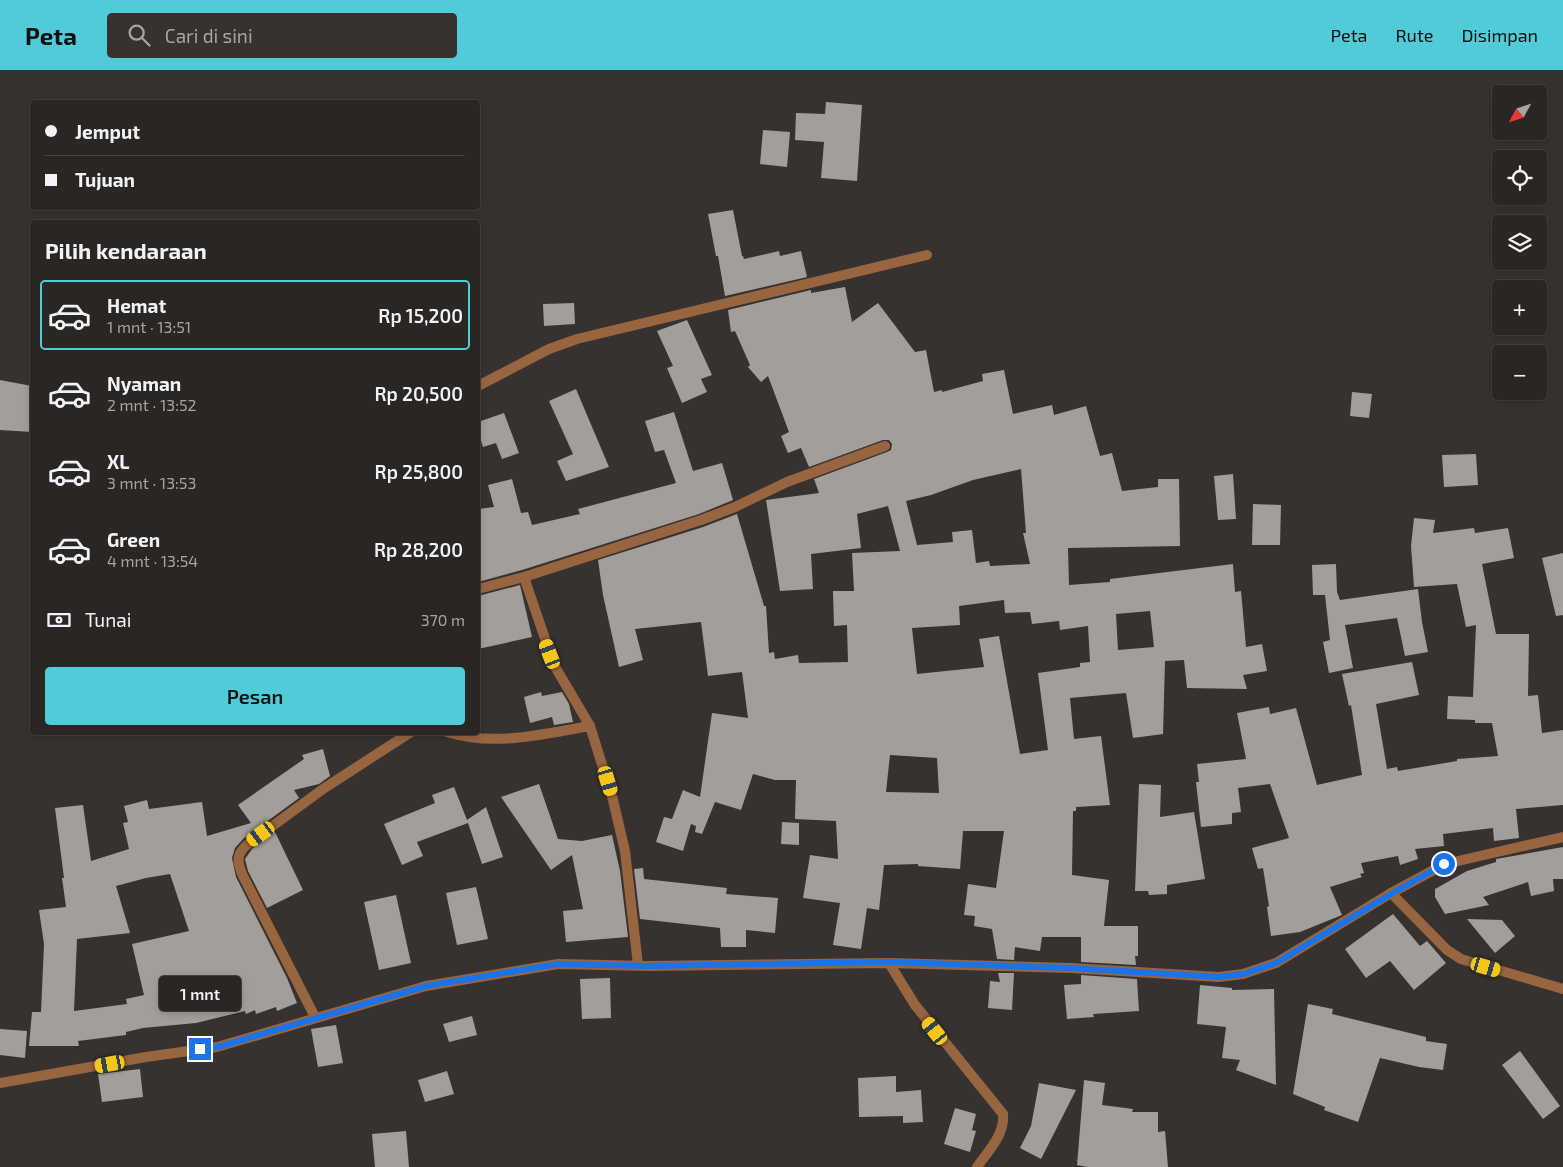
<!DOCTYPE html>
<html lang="id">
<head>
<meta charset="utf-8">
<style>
  body { margin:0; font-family:"Exo 2",sans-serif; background:#353230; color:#f1f3f6; height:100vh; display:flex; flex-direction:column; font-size:19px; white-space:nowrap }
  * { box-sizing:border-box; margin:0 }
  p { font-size:16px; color:#a5a5a6 }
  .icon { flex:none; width:28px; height:28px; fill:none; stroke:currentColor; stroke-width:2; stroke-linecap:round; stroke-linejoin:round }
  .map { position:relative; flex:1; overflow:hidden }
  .details { position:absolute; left:30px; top:150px; width:450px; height:515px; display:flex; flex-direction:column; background:#292623; border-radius:5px; box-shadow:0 2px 8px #0003,0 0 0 1px #454341 }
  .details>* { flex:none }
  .top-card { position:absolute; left:30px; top:30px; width:450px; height:110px; border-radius:5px; box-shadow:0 2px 8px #0003,0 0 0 1px #454341; display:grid; align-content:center; height:110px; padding:0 15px; background:#292623 }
  .needle { width:32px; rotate:230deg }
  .buttons { position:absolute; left:1492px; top:15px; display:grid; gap:10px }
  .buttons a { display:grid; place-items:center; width:55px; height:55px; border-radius:5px; background:#292623; box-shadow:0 2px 8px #0003,0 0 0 1px #454341; font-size:25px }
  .end { position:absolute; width:22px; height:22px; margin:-11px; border:6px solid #1a73e8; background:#fff; box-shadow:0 0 0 2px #fff }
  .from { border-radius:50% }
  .bubble { position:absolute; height:35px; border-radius:5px; background:#292623; box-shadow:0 2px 8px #0003,0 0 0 1px #454341; font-size:16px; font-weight:600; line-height:35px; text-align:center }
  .car { position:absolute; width:15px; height:30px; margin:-15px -8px; border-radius:6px; box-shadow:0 0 4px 1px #0007; background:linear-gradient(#f5c518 24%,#345 0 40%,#f5c518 0 76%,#345 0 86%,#f5c518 0) }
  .top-card b { display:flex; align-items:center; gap:18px; height:48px; font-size:19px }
  .top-card b+b { border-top:1px solid #454341 }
  .top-card i { width:12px; height:12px; background:#f1f3f6 }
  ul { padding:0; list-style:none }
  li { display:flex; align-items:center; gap:15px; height:70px; margin:0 10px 8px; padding:0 5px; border:2px solid transparent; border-radius:5px }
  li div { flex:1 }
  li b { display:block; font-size:19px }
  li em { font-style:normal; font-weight:600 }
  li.current { border-color:#52cbd8 }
  li>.icon { width:45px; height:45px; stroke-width:1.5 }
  h2 { padding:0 15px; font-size:22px; line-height:60px }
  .pay { display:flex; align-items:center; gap:12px; height:55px; padding:0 15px; font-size:19px }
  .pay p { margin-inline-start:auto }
  .button { display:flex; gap:10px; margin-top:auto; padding:10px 15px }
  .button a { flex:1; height:58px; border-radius:5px; background:#52cbd8; color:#111; font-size:20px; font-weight:600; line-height:58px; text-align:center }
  header { display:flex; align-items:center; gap:30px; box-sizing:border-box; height:70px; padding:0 25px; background:#52cbd8; color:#111 }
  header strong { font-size:24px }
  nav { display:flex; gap:28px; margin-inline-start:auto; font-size:18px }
  .search { width:350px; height:45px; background:#353230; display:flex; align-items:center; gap:12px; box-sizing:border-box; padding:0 18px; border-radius:5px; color:#a5a5a6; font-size:19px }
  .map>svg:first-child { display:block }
  .building { fill:#a49e9a; fill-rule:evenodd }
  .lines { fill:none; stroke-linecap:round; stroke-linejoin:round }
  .minor { stroke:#986541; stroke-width:10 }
  .route { stroke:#1a73e8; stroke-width:6 }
</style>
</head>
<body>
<header>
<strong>Peta</strong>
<div class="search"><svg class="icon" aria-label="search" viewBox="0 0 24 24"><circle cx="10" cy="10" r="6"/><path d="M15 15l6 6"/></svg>Cari di sini</div>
<nav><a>Peta</a><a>Rute</a><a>Disimpan</a></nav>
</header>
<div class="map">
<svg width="1563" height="1097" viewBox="0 0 1563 1097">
  <rect width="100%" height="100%" fill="#37322f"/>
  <g class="building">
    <polygon points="826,32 862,35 857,111 821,108 824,72 795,70 796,43 825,44"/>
    <polygon points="763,60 790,62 787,97 760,94"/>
    <polygon points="733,140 742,186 743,186 744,189 779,181 780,186 801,181 807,207 725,226 718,186 716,186 708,144"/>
    <path d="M845 217 852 252 878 233 915 282 926 280 934 322 942 320V322L983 311 982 304 1004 300 1013 344 1052 335 1054 345 1086 336 1100 386 1112 383 1122 421 1158 417V409H1179L1180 476 1068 478 1069 515 1110 512V509L1233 494 1235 522 1241 521 1246 577 1262 574 1267 601 1243 605 1247 619 1187 618 1184 590 1165 591 1163 664 1133 668 1126 623 1070 628 1074 669 1101 666 1110 735 1076 737V741H1073L1072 805 1109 810 1104 856H1138V886H1135L1136 895 1081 892V867H1042L1040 881 1015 877 1014 890 997 889 992 859 974 856 975 846 964 845 968 814 996 818 1004 761H963L960 799 918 796V794L884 795 879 840 867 838 861 879 833 875 840 833 803 828 810 785 838 789 836 751 795 749 796 710H775L753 704 741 740 715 732 702 764 695 762 696 756 691 754 683 781 656 772 664 747 672 749 683 720 700 727 712 643 748 648 742 602 708 606 701 552 635 559 643 590 619 597 603 525 598 490 703 457 737 444 764 536H766L769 583 774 582 775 589 798 585 799 593 848 592 847 555 834 556 833 521H854L852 483 900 481 888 436 857 444 861 478 811 484 813 519 780 521 766 430 819 423 814 409 887 382 891 380 892 374 889 370H883L809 397 801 378 788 383 781 366 789 362 768 306 761 312 748 297 750 295 735 261 731 262 728 240 811 220V223ZM1021 399 1026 463H1023L1030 494 990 496 989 491 976 493 972 460 952 462 953 472 917 475 906 431 931 425 973 410ZM1004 530 1005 543 1030 542 1032 554 1059 551 1060 560 1088 556 1090 592 1080 593V597L1038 603 1048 680 1020 684 999 566 979 569 984 597 917 604 912 558 960 555 959 536ZM1150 541 1154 577 1118 580 1116 544ZM890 685 937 688 939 723 886 722Z"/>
    <polygon points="574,233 575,254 544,256 543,234"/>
    <polygon points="687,250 712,305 701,309 707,322 682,333 667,298 673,296 657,261"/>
    <polygon points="0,310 32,316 32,362 0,360"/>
    <polygon points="576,319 609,397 566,411 557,391 573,384 549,331"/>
    <polygon points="1352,322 1372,324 1369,348 1350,346"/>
    <polygon points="674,342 693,401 722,393 733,430 699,444 522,500 478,512 478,439 494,437 488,415 512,409 521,443 528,442 532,455 580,444 578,439 676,413 664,380 655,382 645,351"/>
    <polygon points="504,343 519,383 502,389 496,373 483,377 478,361 478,352"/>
    <polygon points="1476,384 1478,415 1444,417 1442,385"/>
    <polygon points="1233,404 1236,449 1218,450 1214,406"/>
    <polygon points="1253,434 1281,435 1280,475 1252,475"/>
    <polygon points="1414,448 1435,450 1433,463 1474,458 1475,463 1508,458 1514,488 1482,494 1496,564 1529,564 1528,626 1538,625 1542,663 1563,660 1563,735 1516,739 1519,768 1494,771 1493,758 1443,764 1444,776 1415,779 1418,789 1400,795 1398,786 1361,793 1364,803 1360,804 1362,807 1330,817 1342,845 1300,862 1271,866 1267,837 1269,836 1263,798 1258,799 1252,778 1289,768 1270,714 1238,718 1241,742 1232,743 1232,754 1201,757 1196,712 1199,712 1197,694 1246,689 1237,643 1269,637 1270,644 1296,638 1317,715 1362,705 1351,635 1349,636 1342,604 1412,592 1419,625 1376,634 1387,699 1397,697 1398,701 1457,691 1457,689 1498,686 1492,653 1475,653 1475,650 1447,649 1448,626 1473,627 1476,555 1466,557 1457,514 1414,517 1411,476"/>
    <polygon points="1563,483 1563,545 1556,546 1542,488"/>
    <polygon points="1336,494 1337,522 1340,530 1418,519 1422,552 1428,582 1405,586 1397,548 1345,555 1353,598 1329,603 1323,572 1330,570 1325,525 1313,525 1312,495"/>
    <polygon points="520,515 532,567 478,579 478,526"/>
    <polygon points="541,622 542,626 562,622 569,634 573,652 554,655 552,647 530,653 524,627"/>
    <path d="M323 679 330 706 319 714 294 720 299 728 243 769 235 778 232 788 236 807 287 908 297 933 277 941 276 937 256 944 255 940 246 944 245 941 196 953 143 958 126 962V965L78 971 79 976H29L32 942H41L44 874 39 840 66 837 62 808H64L55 738 83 735 91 791 129 779 123 753 128 752 124 736 147 730 149 739 202 732 207 766 251 753 238 735 304 689 302 685ZM170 804 189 861 132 874 144 925 126 929 127 934 74 941 77 869 130 863 116 816 146 808Z"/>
    <polygon points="539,714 558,769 582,771 612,765 620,801 628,867 566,872 563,841 583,839 572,785 551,800 501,727"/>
    <polygon points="1139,714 1161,715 1160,747 1194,742 1205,809 1167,815 1167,824 1149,825 1148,821 1135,821"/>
    <polygon points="454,717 467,750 486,737 503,787 482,794 468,753 417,772 423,786 402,795 384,754 435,733 432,725"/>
    <polygon points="782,752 799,753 799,775 781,774"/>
    <polygon points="275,762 303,820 267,838 248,801 245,789 252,779"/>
    <polygon points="1563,777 1563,809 1553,809 1554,821 1531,826 1528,812 1483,827 1489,835 1445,844 1435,827 1435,819 1467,801 1496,792 1496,789"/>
    <polygon points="643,798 644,809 727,818 726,824 778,828 775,863 746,860 746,877 721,877 720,858 640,849 634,799"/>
    <polygon points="476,817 488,869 457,875 446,823"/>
    <polygon points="396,825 411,893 379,900 364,832"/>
    <polygon points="1393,844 1420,876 1427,871 1446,893 1414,920 1390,891 1366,908 1345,879"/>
    <polygon points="1467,849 1502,850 1515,866 1495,883"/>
    <polygon points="998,903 1014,903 1012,940 988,938 990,911 1000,912"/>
    <polygon points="1081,905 1137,909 1139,941 1093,944 1094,947 1067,949 1064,915 1081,914"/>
    <polygon points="610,908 611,948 582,949 580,909"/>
    <polygon points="1200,915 1232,918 1232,920 1274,919 1276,1015 1236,1000 1240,990 1222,988 1226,957 1197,954"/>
    <polygon points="1308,934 1333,939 1332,944 1426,967 1426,971 1447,974 1443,1000 1419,997 1380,988 1358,1052 1324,1040 1325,1037 1293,1024"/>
    <polygon points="472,946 477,965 449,972 443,954"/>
    <polygon points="336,955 343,993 318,997 311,959"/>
    <polygon points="0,959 27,961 25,988 0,985"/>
    <polygon points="1520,981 1560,1036 1543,1049 1502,995"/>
    <polygon points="140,999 143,1027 102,1032 98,1004"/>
    <polygon points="447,1001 454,1024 425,1032 418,1010"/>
    <polygon points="896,1006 896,1022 921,1020 923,1052 903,1053 903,1046 859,1047 858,1008"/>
    <polygon points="1084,1010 1105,1013 1102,1035 1133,1039 1132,1042 1158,1042 1158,1062 1165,1061 1168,1097 1088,1097 1077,1095"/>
    <polygon points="1039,1013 1076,1020 1041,1089 1020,1078 1031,1056"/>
    <polygon points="955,1038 976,1044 972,1060 976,1061 970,1082 944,1074"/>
    <polygon points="406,1061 409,1097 375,1097 372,1064"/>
  </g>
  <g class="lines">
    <g class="minor">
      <polyline points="478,316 549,279 577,269 927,185"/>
      <polyline points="524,507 554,595 590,656 613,730 625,781 638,895"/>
      <polyline points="478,519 524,507 701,450 735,437 787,412 885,376"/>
      <path d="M447 662C495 677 542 664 590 656"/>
      <polyline points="1391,823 1447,880 1461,889 1563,919"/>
      <path d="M889 893 915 935 1003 1044C1005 1065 988 1081 977 1097"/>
      <path d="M315 947 242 804C237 791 236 784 248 774L323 719 411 662"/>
      <polyline points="0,1013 146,987 217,977 426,916 558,894 648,896 889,893 1071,898 1219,907 1243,904 1276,893 1391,823 1445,794 1563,767"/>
    </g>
  </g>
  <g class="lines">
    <polyline class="route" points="200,979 218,977 426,916 558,894 648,896 889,892 1071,898 1219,907 1243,904 1276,893 1391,824 1444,794"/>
  </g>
</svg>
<div class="buttons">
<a><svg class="needle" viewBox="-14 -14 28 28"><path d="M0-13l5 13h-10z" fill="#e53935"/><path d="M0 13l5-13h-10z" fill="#a5a5a6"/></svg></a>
<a><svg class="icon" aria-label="locate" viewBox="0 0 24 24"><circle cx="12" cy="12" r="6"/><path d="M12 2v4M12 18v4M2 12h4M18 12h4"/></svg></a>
<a><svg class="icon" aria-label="layers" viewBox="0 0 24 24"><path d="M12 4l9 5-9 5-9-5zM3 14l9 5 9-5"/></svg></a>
<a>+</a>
<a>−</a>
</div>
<i class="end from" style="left:1444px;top:794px"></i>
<i class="end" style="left:200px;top:979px"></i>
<div class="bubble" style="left:159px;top:906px;width:82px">1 mnt</div>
<i class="car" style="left:550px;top:584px;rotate:339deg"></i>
<i class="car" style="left:608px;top:711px;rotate:163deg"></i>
<i class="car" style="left:261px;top:764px;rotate:234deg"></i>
<i class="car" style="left:1486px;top:897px;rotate:106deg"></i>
<i class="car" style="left:935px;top:961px;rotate:321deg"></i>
<i class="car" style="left:110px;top:994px;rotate:260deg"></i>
<div class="top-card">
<b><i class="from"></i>Jemput</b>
<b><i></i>Tujuan</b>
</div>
<section class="details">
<h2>Pilih kendaraan</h2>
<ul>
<li class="current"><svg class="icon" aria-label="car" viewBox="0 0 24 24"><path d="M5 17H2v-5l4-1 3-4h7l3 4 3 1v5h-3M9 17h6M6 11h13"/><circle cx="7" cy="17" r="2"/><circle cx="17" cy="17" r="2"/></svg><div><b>Hemat</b><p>1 mnt · 13:51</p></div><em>Rp 15,200</em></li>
<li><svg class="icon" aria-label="car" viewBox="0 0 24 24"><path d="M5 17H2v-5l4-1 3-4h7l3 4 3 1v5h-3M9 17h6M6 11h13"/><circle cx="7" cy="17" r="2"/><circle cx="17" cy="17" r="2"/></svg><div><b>Nyaman</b><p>2 mnt · 13:52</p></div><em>Rp 20,500</em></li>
<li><svg class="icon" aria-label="car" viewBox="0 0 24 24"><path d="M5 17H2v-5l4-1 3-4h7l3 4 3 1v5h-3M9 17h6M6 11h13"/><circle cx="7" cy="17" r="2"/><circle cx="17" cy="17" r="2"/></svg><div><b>XL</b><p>3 mnt · 13:53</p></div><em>Rp 25,800</em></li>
<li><svg class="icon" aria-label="car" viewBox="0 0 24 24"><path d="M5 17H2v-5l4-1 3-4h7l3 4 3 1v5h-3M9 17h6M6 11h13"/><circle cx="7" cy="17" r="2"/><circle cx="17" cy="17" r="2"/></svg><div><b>Green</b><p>4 mnt · 13:54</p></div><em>Rp 28,200</em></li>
</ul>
<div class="pay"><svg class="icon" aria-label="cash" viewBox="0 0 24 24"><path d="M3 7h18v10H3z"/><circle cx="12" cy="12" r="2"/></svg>Tunai<p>370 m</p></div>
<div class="button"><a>Pesan</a></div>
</section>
</div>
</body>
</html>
